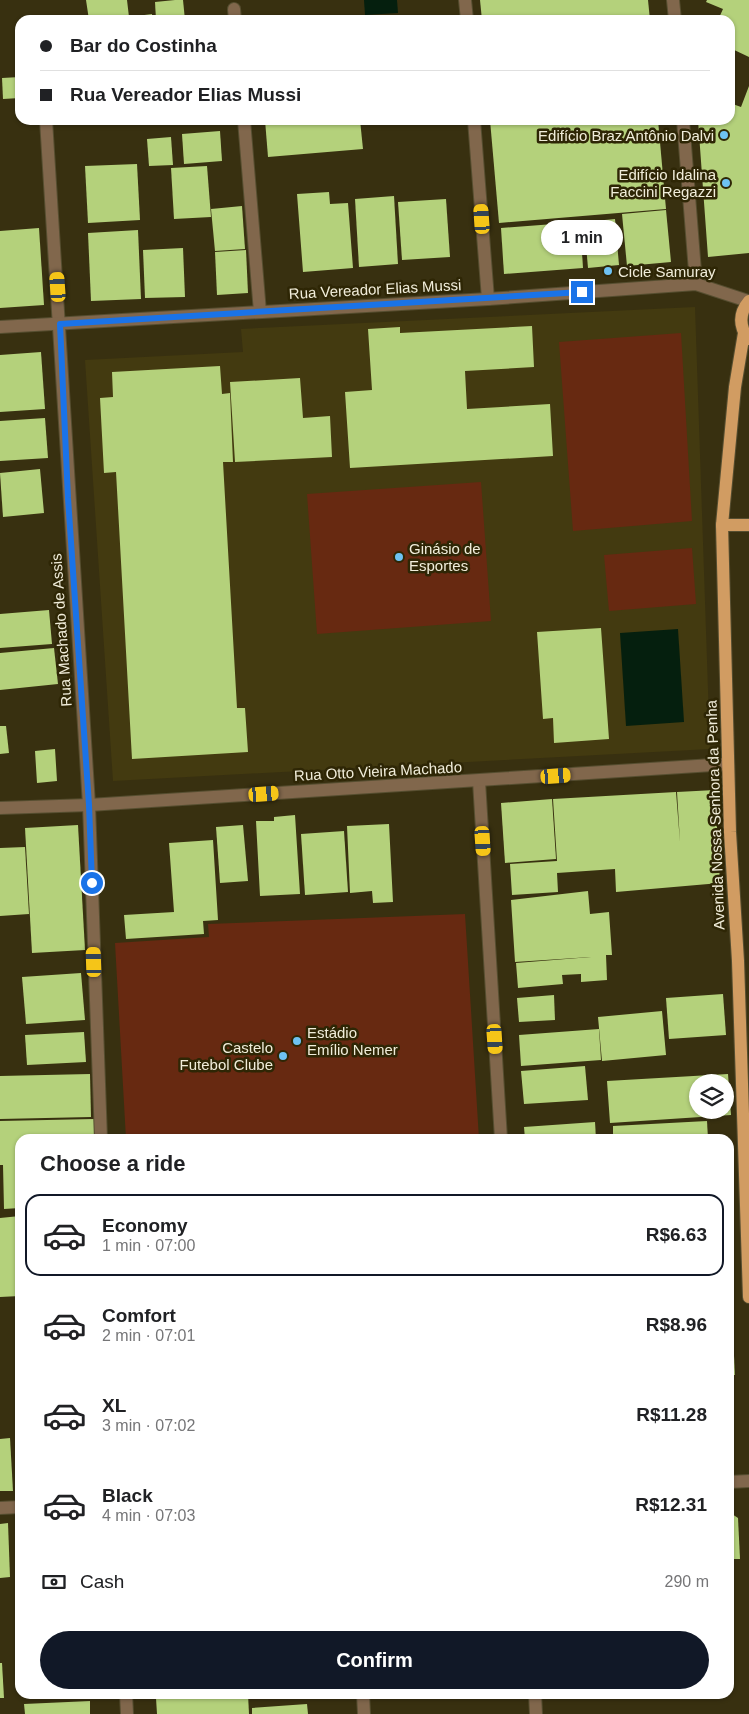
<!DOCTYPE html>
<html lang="en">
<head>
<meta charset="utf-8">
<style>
  body { margin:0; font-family:Helvetica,sans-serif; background:#f2f2f2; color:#202124; height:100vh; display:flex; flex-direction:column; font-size:19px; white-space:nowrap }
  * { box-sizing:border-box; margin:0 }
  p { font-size:16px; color:#757577 }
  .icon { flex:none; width:28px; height:28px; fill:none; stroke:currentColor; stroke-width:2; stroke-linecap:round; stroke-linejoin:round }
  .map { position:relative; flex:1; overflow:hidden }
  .side { position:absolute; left:15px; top:1134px; width:719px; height:565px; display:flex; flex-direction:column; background:#fff; border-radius:15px; box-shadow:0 1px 4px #0004 }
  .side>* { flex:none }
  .top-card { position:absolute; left:15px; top:15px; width:720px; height:110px; border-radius:15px; box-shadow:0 1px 4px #0004; display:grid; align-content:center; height:110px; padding:0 25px; background:#fff }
  .fabs { position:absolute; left:689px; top:1074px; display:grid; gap:10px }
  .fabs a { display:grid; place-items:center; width:45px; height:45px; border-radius:50%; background:#fff; box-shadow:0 1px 4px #0004; font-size:25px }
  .end { position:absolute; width:22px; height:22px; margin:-11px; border:6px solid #1a73e8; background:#fff; box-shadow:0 0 0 2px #fff }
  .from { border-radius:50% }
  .bubble { position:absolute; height:35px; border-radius:18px; background:#fff; box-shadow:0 1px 4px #0004; font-size:16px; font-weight:600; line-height:35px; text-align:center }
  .car { position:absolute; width:15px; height:30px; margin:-15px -8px; border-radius:6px; box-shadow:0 0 4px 1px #0007; background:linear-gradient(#f5c518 24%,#345 0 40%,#f5c518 0 76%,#345 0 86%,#f5c518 0) }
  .top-card b { display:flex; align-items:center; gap:18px; height:48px; font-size:19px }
  .top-card b+b { border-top:1px solid #e0e0e0 }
  .top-card i { width:12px; height:12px; background:#202124 }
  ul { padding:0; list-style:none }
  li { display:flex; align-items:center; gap:15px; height:82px; margin:0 10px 8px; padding:0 15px; border:2px solid transparent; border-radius:15px }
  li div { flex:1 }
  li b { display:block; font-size:19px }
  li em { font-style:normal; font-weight:600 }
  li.on { border-color:#111827 }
  li>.icon { width:45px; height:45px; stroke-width:1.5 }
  h2 { padding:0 25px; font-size:22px; line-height:60px }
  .pay { display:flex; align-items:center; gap:12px; height:55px; padding:0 25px; font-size:19px }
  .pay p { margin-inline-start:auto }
  .action { display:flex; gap:10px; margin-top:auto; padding:10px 25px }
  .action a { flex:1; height:58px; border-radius:30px; background:#111827; color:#fff; font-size:20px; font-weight:600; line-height:58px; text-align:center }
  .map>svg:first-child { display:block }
  .built { fill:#433a10 }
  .green { fill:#672911 }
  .water { fill:#051f0e }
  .building { fill:#b4d17b; fill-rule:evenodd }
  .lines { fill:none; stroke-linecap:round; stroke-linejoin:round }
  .street-casing { stroke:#564e30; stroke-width:14 }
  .primary-casing { stroke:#564e30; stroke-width:14 }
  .street { stroke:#81674c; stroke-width:12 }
  .primary { stroke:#d19c62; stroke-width:12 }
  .route { stroke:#1a73e8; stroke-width:6 }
  .poi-dot { fill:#6ec2f3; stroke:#2e2605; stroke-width:2 }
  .labels { text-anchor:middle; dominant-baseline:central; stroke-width:5; stroke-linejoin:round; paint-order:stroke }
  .poi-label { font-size:15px; fill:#f1edda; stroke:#2e2605; text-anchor:end }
  .street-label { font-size:15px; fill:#f1edda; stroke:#2e2605 }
</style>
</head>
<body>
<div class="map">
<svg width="749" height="1714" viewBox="0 0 749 1714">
  <rect width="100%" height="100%" fill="#383010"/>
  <polygon class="built" points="695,307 710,749 113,781 85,360 243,352 241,329"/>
  <g class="green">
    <polygon points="681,333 692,521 573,531 559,342"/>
    <polygon points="481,482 491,621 317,634 307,494"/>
    <polygon points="692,548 696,604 609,611 604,555"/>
    <polygon points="465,914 479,1139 126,1139 115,943 209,937 208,924"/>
  </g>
  <g class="water">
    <polygon points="364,0 397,0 398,13 365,15"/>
    <polygon points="678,629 684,722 626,726 620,633"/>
  </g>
  <g class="building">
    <polygon points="86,0 127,0 129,17 152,14 152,20 89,20"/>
    <polygon points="175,0 183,0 185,20 156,20 155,2"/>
    <polygon points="480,0 648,0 650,20 482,20"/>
    <polygon points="707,0 749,0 749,57 730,48 730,20 718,20 723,9 706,2"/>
    <polygon points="20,77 20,98 3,99 2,78"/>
    <polygon points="749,86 749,253 708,257 698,120 730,120 730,103 741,107"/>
    <polygon points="265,120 360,120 363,149 268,157"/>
    <polygon points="490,120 658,120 666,209 499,223"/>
    <polygon points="220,131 222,161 184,164 182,134"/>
    <polygon points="171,137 173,165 149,166 147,139"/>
    <polygon points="137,164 140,220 88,223 85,166"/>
    <polygon points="207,166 211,217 174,219 171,168"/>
    <polygon points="329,192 330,204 348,203 353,268 303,272 297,194"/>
    <polygon points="394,196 398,264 359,267 355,199"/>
    <polygon points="446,199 450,257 402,260 398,202"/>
    <polygon points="242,206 245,249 215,251 211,209"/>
    <polygon points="666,210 671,262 627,266 622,214"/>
    <polygon points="615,219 619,265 588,268 584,222"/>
    <polygon points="580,222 583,268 504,274 501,228"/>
    <polygon points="39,228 44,305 0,308 0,231"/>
    <polygon points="138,230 141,299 91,301 88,233"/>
    <polygon points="183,248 185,297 145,298 143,250"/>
    <polygon points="246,250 248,293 217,295 215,252"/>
    <polygon points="532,326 534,367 465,371 467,409 550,404 553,456 350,468 345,392 372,390 368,329 400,327 400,333"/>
    <polygon points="41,352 45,409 0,412 0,355"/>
    <polygon points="220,366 222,394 230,393 233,462 223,462 237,708 245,708 248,752 132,759 116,472 104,473 100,398 113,397 112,372"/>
    <polygon points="300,378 303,418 330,416 332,457 235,462 230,382"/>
    <polygon points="45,418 48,458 0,461 0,421"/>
    <polygon points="40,469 44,513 3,517 0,473"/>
    <polygon points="49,610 52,644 0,648 0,614"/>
    <polygon points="601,628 609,739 554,743 553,718 543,719 537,632"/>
    <polygon points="54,648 58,684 0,690 0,653"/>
    <polygon points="0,726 6,726 9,753 0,754"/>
    <polygon points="55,749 57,781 37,783 35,751"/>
    <polygon points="715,790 720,883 616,892 615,869 557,873 558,892 512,895 510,864 557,861 553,799 676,792 680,842 677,792"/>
    <polygon points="552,799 556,859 505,863 501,803"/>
    <polygon points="295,815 300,894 260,896 256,821 274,821 274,817"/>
    <polygon points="389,824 393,902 373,903 372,891 350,893 347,826"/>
    <polygon points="78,825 85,950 32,953 25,828"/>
    <polygon points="243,825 248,881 220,883 216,827"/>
    <polygon points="344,831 348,892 305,895 301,834"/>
    <polygon points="213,840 218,920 203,921 204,934 126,939 124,915 174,912 169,843"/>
    <polygon points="25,847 29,914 0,916 0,848"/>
    <polygon points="588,891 590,914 609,912 612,955 606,955 607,980 581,982 581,974 562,975 563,984 518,988 516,963 591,957 515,962 511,900"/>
    <polygon points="81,973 85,1020 26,1024 22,977"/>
    <polygon points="723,994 726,1035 669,1039 666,998"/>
    <polygon points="554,995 555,1020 519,1022 517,998"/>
    <polygon points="662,1011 666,1055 602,1061 598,1017"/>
    <polygon points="599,1029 601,1060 521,1066 519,1035"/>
    <polygon points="84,1032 86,1062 27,1065 25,1035"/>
    <polygon points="585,1066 588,1100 524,1104 521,1071"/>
    <polygon points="90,1074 91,1117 0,1119 0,1076"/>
    <path d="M728 1074 731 1115 610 1123 607 1081ZM698 1082H725V1110H698Z"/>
    <polygon points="94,1119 94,1139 20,1139 20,1208 4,1209 3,1165 0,1165 0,1121"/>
    <polygon points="707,1121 708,1139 613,1139 613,1126"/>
    <polygon points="595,1122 596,1139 525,1139 524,1127"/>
    <polygon points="20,1216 20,1296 0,1297 0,1218"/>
    <polygon points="733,1336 735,1375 729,1375 729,1337"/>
    <polygon points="10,1438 13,1491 0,1491 0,1439"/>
    <polygon points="729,1512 738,1518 740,1559 729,1559"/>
    <polygon points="8,1523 10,1577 0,1578 0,1524"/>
    <polygon points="0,1663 2,1663 4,1698 0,1698"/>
    <polygon points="248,1694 249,1714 157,1714 156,1698"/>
    <polygon points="90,1701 90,1714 25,1714 24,1704"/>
    <polygon points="307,1704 308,1714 252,1714 252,1708"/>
  </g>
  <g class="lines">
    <defs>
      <g id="street">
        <polyline points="465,0 467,20"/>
        <polyline points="673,0 675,20"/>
        <polyline points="234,9 235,20"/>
        <polyline points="46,120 89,805 101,1139"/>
        <polyline points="244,120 260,312"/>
        <polyline points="474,120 488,299"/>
        <polyline points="683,120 696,284"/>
        <polyline points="0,327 488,299 696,284 748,301"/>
        <polyline points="479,781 501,1139"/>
        <polyline points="0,808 89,805 728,764"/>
        <polyline points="729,1482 749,1481"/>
        <polyline points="0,1508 20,1507"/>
        <polyline points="126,1694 127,1714"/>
        <polyline points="363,1694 364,1714"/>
        <polyline points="535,1694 536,1714"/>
      </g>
      <g id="primary">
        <polyline points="744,333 735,387 722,525 730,832 738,961 749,1297"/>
        <path d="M748 339C739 326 739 313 749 301"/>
        <polyline points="722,525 749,525"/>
      </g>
    </defs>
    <use href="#street" class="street-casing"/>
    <use href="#primary" class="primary-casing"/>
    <use href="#street" class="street"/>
    <use href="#primary" class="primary"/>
  </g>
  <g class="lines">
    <polyline class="route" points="92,883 89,805 68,498 60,324 582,292"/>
  </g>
  <g class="poi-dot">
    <circle cx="724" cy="135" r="5"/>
    <circle cx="726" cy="183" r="5"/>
    <circle cx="608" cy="271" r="5"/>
    <circle cx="399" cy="557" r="5"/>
    <circle cx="297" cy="1041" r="5"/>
    <circle cx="283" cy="1056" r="5"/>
  </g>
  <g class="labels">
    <g class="poi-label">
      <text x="714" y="135">Edifício Braz Antônio Dalvi</text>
      <text x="716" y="174">Edifício Idalina<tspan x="716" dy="17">Faccini Regazzi</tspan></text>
      <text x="618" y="271" text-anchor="start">Cicle Samuray</text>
      <text x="409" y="548" text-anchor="start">Ginásio de<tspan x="409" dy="17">Esportes</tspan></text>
      <text x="307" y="1032" text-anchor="start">Estádio<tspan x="307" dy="17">Emílio Nemer</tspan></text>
      <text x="273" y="1047">Castelo<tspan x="273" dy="17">Futebol Clube</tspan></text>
    </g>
    <g class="street-label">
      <text transform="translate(375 289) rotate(-3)">Rua Vereador Elias Mussi</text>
      <text transform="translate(61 630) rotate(-94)">Rua Machado de Assis</text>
      <text transform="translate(378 771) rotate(-3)">Rua Otto Vieira Machado</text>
      <text transform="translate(715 815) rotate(-92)">Avenida Nossa Senhora da Penha</text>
    </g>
  </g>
</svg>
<div class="fabs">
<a><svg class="icon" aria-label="layers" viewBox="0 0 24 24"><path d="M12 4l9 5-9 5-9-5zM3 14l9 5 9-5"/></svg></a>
</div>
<i class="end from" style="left:92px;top:883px"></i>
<i class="end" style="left:582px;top:292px"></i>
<div class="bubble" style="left:541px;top:220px;width:82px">1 min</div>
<i class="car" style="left:482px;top:219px;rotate:356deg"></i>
<i class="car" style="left:58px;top:287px;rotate:356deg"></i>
<i class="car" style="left:556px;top:776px;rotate:86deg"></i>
<i class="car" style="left:264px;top:794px;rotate:86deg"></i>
<i class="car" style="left:483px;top:841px;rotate:176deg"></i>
<i class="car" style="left:94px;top:962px;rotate:358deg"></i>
<i class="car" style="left:495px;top:1039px;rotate:176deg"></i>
<div class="top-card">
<b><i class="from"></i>Bar do Costinha</b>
<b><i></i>Rua Vereador Elias Mussi</b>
</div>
<section class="side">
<h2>Choose a ride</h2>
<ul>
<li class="on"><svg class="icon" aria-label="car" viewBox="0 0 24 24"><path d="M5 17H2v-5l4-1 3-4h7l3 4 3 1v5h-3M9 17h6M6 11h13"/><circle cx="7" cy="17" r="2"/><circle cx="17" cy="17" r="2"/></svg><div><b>Economy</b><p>1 min · 07:00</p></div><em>R$6.63</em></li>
<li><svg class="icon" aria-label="car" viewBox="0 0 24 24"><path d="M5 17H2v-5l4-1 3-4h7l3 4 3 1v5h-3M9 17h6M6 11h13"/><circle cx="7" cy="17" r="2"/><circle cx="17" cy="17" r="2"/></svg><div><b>Comfort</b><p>2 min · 07:01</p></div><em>R$8.96</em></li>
<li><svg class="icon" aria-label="car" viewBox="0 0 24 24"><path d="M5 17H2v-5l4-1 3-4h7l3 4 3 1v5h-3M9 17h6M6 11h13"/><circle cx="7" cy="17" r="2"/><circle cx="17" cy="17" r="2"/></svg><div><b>XL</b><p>3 min · 07:02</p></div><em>R$11.28</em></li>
<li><svg class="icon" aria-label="car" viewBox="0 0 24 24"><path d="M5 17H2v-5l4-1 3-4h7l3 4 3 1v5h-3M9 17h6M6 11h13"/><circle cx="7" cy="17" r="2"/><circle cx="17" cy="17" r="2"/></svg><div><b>Black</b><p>4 min · 07:03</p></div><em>R$12.31</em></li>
</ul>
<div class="pay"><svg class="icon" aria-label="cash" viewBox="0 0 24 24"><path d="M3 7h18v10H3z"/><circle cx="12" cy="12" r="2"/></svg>Cash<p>290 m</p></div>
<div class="action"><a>Confirm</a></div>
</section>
</div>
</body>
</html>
